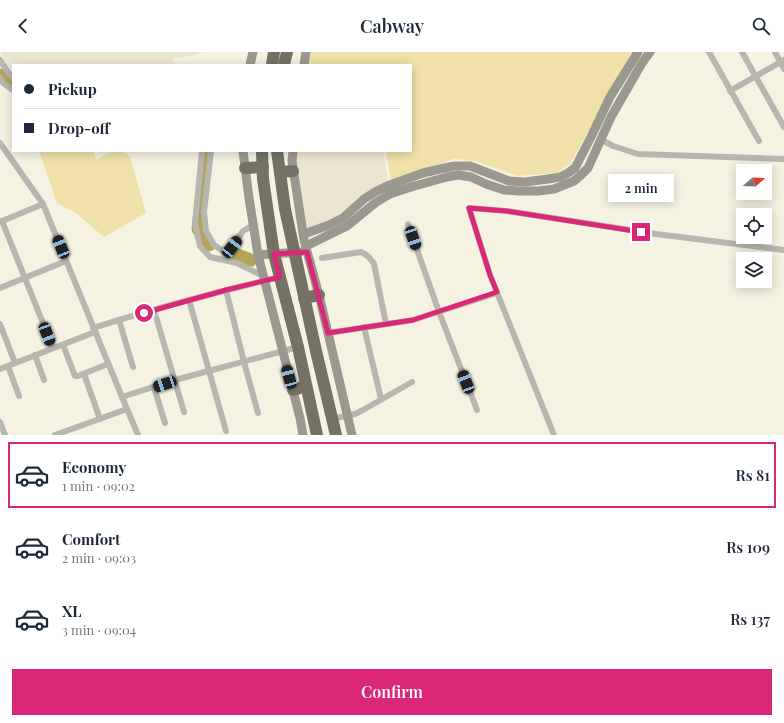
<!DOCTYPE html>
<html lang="en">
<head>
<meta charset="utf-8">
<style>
  body { margin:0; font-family:"Playfair Display",serif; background:#f6f6f7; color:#1f2937; height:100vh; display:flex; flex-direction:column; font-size:15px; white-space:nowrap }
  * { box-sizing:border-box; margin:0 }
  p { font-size:13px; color:#747a83 }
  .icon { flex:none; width:22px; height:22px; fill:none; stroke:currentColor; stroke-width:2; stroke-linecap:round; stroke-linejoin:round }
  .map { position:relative; height:383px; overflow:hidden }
  .details { display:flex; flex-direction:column; background:#fff; flex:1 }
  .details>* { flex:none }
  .hud { position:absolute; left:12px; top:12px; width:400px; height:88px; border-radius:0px; box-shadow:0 2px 10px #0003; display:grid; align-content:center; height:88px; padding:0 12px; background:#fff }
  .needle { width:26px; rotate:71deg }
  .controls { position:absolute; left:736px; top:112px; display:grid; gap:8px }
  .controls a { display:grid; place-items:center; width:36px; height:36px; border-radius:0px; background:#fff; box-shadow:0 2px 10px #0003; font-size:20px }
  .end { position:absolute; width:18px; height:18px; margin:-9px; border:5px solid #db2777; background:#fff; box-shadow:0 0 0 2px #fff }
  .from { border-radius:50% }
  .bubble { position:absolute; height:28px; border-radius:0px; background:#fff; box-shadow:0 2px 10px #0003; font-size:13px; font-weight:600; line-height:28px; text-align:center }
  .car { position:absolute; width:12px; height:24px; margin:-12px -6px; border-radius:5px; box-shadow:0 0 3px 1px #0007; background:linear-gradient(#222 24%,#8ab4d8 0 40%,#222 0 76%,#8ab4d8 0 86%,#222 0) }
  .hud b { display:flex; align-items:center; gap:14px; height:38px; font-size:15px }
  .hud b+b { border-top:1px solid #e0e1e3 }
  .hud i { width:10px; height:10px; background:#1f2937 }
  ul { padding:7px 0 0; list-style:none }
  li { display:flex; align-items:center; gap:12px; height:66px; margin:0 8px 6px; padding:0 4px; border:2px solid transparent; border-radius:0px }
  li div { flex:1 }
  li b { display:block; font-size:15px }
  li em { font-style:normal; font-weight:600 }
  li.current { border-color:#db2777 }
  li>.icon { width:36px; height:36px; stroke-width:1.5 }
  .action { display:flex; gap:8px; margin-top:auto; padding:8px 12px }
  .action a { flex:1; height:46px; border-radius:0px; background:#db2777; color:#fff; font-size:16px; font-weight:600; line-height:46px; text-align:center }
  header { display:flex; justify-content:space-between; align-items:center; height:52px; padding:0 12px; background:#fff; font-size:18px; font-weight:600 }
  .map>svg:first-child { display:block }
  .built { fill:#ece6d0 }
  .green { fill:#efe1a9 }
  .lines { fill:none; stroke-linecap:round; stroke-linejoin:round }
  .river { stroke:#b5a358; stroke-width:13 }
  .street { stroke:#b7b6af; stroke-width:6 }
  .secondary { stroke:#9b998f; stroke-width:9 }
  .highway { stroke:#757265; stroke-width:12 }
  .route { stroke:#db2777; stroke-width:5 }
</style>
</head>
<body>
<header><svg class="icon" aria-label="back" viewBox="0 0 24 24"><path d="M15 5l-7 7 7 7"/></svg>Cabway<svg class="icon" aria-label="search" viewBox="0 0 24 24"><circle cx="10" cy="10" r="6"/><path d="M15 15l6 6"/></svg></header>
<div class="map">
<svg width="784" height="383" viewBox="0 0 784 383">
  <rect width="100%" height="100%" fill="#f5f2e2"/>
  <g class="built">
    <polygon points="0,0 203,0 190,4 173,6 175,12 171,13 13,13 13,19 7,12"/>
    <polygon points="295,99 383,99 388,129 368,143 342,164 306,179"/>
  </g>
  <g class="green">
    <polygon points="311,0 633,0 570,112 556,121 518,124 476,109 454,107 391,129 386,99 411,99 411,13 309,13"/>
    <polygon points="39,99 94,99 96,108 113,99 121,99 130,104 146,161 104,185 76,161 57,151"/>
  </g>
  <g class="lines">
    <g class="river">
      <polyline points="1,23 13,33"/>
      <polyline points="207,99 198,177 209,193"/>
      <polyline points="230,200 251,208"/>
    </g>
    <g class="street">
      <polyline points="709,0 759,89"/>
      <polyline points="742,0 784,75"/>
      <polyline points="775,0 784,17"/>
      <polyline points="0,8 10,23 13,26"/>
      <polyline points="0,26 3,31 13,38"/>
      <polyline points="730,39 784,8"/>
      <polyline points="600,87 613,94 638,102 784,107"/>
      <polyline points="0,91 43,152 122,345 138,383"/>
      <polyline points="202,99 195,172 200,194 210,205 237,211 263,224"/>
      <polyline points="211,99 204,160 206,179 214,193 223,199 232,195 243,179 253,173"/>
      <polyline points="2,169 53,296"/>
      <polyline points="0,170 43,152"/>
      <polyline points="408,172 439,260 477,358"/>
      <path d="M322 206 361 200C368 203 370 206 374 212L386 272"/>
      <polyline points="0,236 66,209"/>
      <polyline points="226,238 244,310 258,361"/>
      <polyline points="189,248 226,379"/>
      <polyline points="154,258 184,360"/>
      <polyline points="119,268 133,315"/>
      <polyline points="0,272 15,311"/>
      <polyline points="364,275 381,347"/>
      <path d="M93 276C155 256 217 240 280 225"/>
      <polyline points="328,281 413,268 497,241"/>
      <polyline points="63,293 75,324 78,324 108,312"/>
      <polyline points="35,303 44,328"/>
      <polyline points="8,314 19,344"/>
      <polyline points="0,317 95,280"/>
      <polyline points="84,322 100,367"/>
      <polyline points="154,335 165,371"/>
      <polyline points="122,345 175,328 298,295"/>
      <polyline points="332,367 355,362 363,358 412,330"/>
      <polyline points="0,370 5,383"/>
      <polyline points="55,383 127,357"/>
      <polyline points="554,383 490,223 469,156 507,159 656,182 784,198"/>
    </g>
    <g class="secondary">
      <polyline points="250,13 253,0"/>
      <polyline points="304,13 306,0"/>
      <polyline points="243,99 249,146 258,203 300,366 303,383"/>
      <polyline points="293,99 292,109 304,188 320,247 352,383"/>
      <polyline points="304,182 329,173 343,166 364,147 375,140 387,134 423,121 440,117 454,114 470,114 509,129 525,130 548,127 560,125 568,121 575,116 591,85 610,45 638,0"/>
      <polyline points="306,194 347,174 375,151 390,142 411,135 447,125 458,123 471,125 486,132 504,138 519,139 538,139 554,137 574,129 581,123 588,116 611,65 642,11 650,0"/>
      <polyline points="258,203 300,200"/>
    </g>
    <g class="highway">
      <polyline points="272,13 274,0"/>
      <polyline points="284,13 287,0"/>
      <polyline points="262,99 263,127 274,202 298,295 317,383"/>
      <polyline points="277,99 285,157 316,299 336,383"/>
      <polyline points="245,116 263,115"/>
      <polyline points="280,120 293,119"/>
      <polyline points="304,246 319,243"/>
      <polyline points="293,338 306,334"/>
    </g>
  </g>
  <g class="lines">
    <polyline class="route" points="144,261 226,238 280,225 274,202 307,200 328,281 413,268 497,240 490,223 469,156 507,159 641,180"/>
  </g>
</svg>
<div class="controls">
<a><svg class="needle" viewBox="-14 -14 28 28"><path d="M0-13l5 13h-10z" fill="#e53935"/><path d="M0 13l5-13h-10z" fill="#747a83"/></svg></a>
<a><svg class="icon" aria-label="locate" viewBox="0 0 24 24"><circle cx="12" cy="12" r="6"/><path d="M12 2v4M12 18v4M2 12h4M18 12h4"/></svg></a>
<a><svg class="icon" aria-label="layers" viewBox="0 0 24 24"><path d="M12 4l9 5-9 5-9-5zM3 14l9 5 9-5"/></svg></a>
</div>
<i class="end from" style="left:144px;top:261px"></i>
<i class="end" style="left:641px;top:180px"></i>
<div class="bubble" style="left:608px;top:122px;width:66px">2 min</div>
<i class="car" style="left:413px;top:186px;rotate:161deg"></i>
<i class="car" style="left:61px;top:195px;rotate:338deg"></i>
<i class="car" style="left:232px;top:195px;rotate:38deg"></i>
<i class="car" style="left:47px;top:282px;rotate:159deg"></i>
<i class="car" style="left:289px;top:325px;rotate:345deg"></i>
<i class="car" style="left:466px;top:330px;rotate:339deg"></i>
<i class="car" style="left:165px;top:332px;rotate:252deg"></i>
<div class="hud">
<b><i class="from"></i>Pickup</b>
<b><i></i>Drop-off</b>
</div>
</div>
<section class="details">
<ul>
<li class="current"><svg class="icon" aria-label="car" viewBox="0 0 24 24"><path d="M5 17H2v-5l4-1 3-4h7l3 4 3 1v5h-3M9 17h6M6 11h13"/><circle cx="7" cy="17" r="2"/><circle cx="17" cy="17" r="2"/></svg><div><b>Economy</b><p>1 min · 09:02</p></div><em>Rs 81</em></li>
<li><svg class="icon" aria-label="car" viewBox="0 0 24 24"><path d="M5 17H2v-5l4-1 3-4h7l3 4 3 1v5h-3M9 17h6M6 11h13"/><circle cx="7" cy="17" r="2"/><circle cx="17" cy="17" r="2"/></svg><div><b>Comfort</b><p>2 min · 09:03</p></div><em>Rs 109</em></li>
<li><svg class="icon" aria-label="car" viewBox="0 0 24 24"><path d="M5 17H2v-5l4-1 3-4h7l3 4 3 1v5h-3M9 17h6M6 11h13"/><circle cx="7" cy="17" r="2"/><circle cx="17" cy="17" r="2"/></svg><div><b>XL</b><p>3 min · 09:04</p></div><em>Rs 137</em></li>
</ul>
<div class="action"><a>Confirm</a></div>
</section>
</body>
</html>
